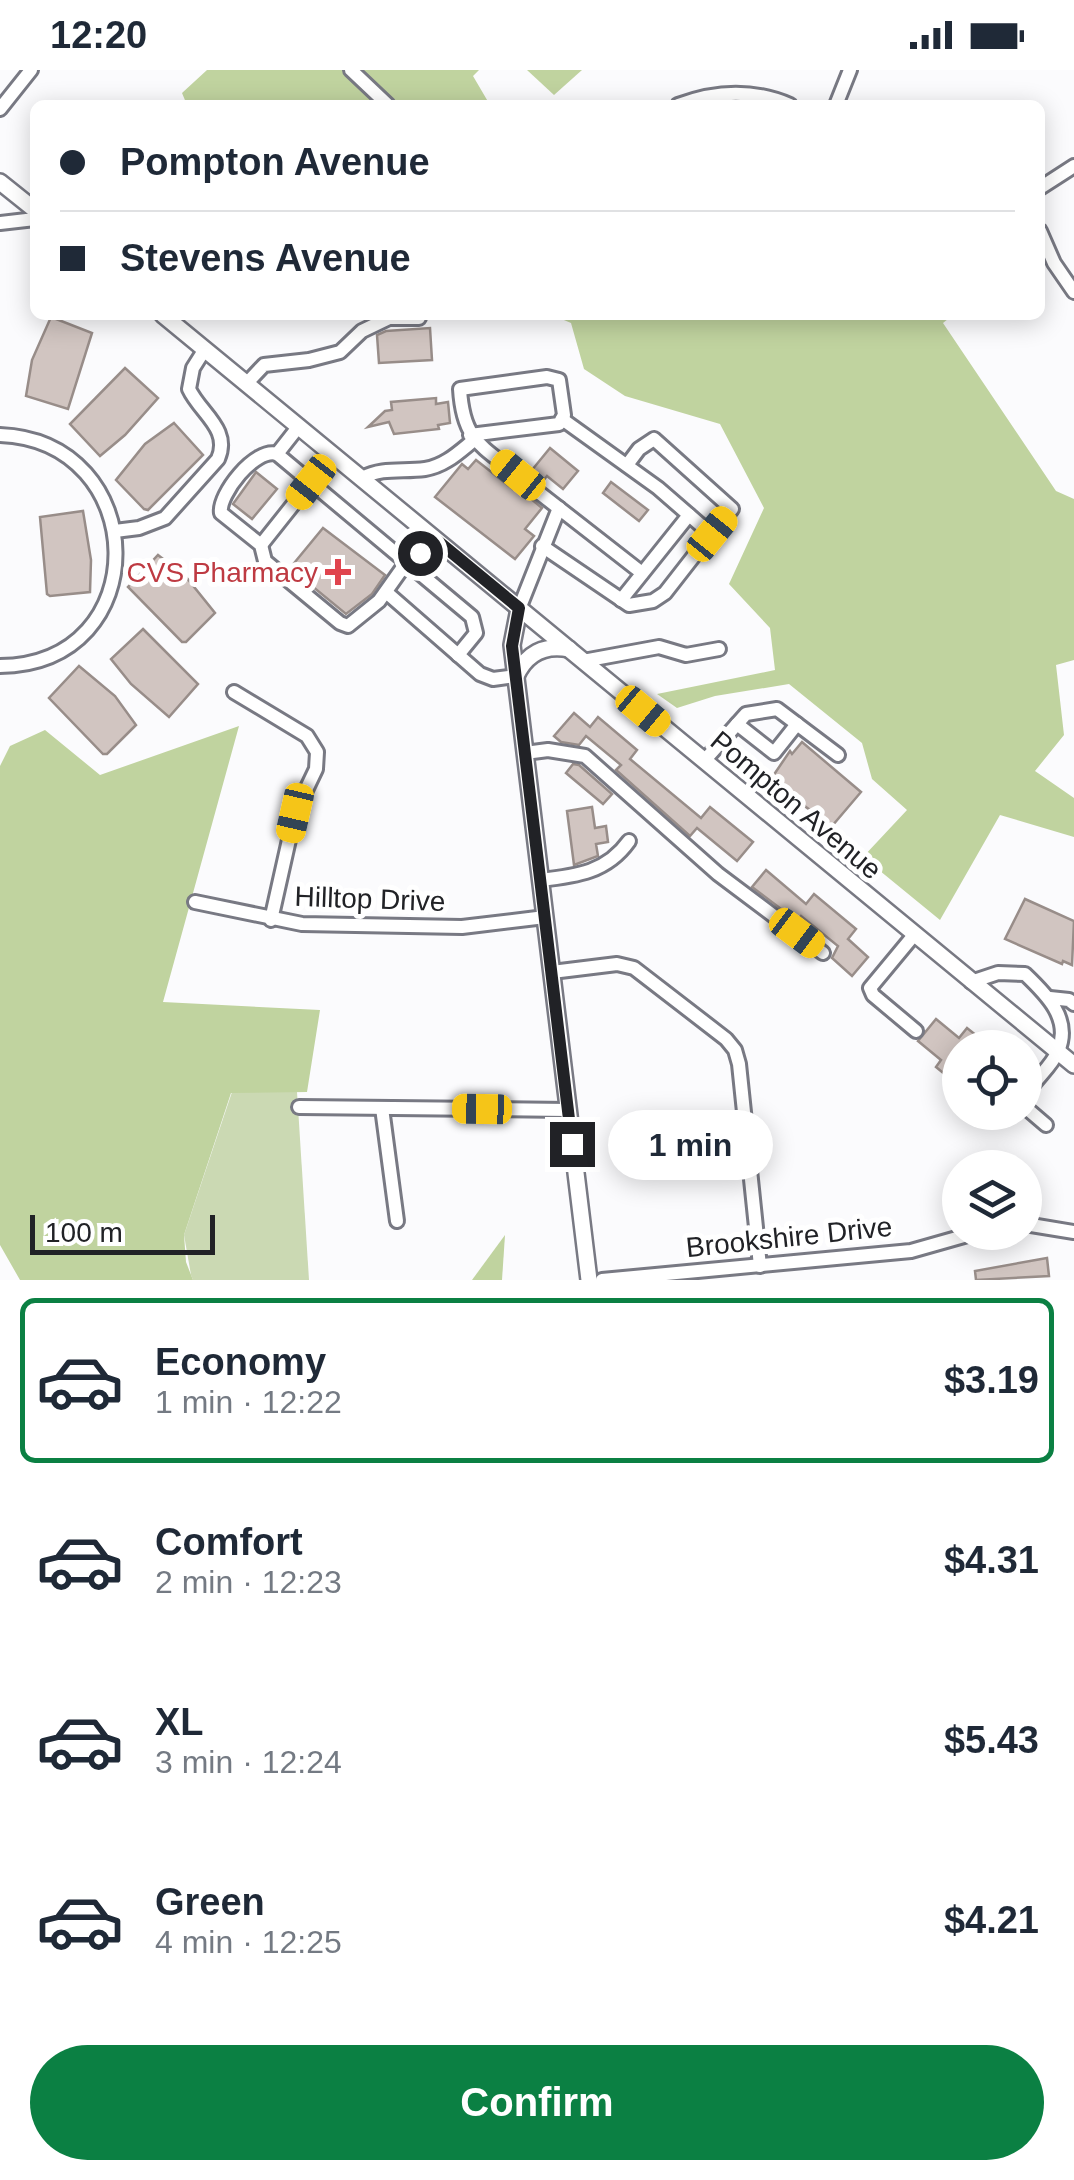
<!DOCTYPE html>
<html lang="en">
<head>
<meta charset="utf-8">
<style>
  body { margin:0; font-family:Helvetica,sans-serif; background:#f2f2f3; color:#1f2937; height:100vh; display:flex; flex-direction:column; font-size:38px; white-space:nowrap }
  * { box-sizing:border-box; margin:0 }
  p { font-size:32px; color:#747a83 }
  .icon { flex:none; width:55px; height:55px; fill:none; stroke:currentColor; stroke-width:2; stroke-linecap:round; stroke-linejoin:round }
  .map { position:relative; height:1210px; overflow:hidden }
  .details { display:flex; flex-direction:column; background:#fff; flex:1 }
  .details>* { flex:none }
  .banner { position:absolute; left:30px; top:30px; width:1015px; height:220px; border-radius:15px; box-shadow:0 5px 25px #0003; display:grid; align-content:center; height:220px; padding:0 30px; background:#fff }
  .tools { position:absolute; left:942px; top:960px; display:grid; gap:20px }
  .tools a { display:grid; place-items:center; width:100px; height:100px; border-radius:50%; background:#fff; box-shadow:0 5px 25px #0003; font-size:50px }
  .scale { position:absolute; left:30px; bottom:25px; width:185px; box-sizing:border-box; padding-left:10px; border:5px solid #212226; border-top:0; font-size:28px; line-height:35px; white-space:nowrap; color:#212226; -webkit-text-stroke:8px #fff; paint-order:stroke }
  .end { position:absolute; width:45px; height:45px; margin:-22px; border:12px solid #212226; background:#fff; box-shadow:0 0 0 5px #fff }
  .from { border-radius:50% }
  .bubble { position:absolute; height:70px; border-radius:35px; background:#fff; box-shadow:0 5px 25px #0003; font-size:32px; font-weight:700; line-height:70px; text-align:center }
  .car { position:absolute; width:30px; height:60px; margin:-30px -15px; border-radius:12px; box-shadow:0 0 8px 2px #0007; background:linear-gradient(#f5c518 24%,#345 0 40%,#f5c518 0 76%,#345 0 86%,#f5c518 0) }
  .banner b { display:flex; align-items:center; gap:35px; height:95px; font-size:38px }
  .banner b+b { border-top:2px solid #e0e1e3 }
  .banner i { width:25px; height:25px; background:#1f2937 }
  ul { padding:18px 0 0; list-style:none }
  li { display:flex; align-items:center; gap:30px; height:165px; margin:0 20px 15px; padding:0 10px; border:5px solid transparent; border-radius:15px }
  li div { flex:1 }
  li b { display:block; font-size:38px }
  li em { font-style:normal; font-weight:700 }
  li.current { border-color:#0b8043 }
  li>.icon { width:90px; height:90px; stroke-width:1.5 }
  .button { display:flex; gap:20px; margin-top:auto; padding:20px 30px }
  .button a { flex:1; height:115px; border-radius:60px; background:#0b8043; color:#fff; font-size:40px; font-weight:700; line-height:115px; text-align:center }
  .status { display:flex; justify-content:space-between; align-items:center; height:70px; padding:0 50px; background:#fff; direction:ltr }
  .status svg { height:28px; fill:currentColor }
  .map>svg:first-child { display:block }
  .green { fill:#cbd9b3 }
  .forest { fill:#c0d39f }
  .building { fill:#d1c5c1; stroke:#988d89; stroke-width:2.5 }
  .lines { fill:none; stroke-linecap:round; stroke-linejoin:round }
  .minor-casing { stroke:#787983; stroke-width:18 }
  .major-casing { stroke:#787983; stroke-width:20 }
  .minor { stroke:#fff; stroke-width:12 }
  .major { stroke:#fff; stroke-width:15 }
  .route { stroke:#212226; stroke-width:12 }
  .health-dot { fill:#e0444e; stroke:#fff; stroke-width:4 }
  .labels { text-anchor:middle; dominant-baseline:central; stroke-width:10; stroke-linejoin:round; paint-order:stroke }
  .health-label { font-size:28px; fill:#be3a42; stroke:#fff; text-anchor:end }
  .street-label { font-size:28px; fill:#212226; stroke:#fff }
</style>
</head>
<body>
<div class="status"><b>12:20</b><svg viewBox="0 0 49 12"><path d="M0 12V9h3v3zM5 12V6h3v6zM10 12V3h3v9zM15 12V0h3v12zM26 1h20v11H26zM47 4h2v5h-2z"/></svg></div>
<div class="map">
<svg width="1074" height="1210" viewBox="0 0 1074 1210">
  <rect width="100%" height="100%" fill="#fbfbfd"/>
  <polygon class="green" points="232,1022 297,1022 309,1210 193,1210 191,1205 184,1165"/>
  <g class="forest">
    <polygon points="207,0 479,0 473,6 490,35 187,35 182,23"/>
    <polygon points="527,0 582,0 554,25"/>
    <polygon points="552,245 953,245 943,253 1056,421 1074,429 1074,590 1056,595 1064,665 1035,701 1074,728 1074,767 1000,745 940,850 863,787 907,740 872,709 862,673 789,614 715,626 677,638 657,624 775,600 770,558 729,514 764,438 720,354 625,326 584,299 571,253"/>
    <polygon points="239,656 163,932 320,940 307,1022 231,1023 184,1165 186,1192 193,1210 20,1210 0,1175 0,696 10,676 45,660 100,705"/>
    <polygon points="505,1165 502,1210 472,1210"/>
  </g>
  <g class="building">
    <polygon points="51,247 92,263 68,339 26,326 32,290"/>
    <polygon points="430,258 432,290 379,293 377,265 386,261"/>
    <polygon points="125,298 158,328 125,365 100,386 70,354"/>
    <polygon points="436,328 436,334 448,332 450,353 438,355 439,359 394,364 389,352 368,357 385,341 392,340 391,332"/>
    <polygon points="174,353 203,385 148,440 144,439 116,410 145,374"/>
    <polygon points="550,378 578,401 563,419 547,406 542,412 533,408 525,413 524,423 542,438 525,459 534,466 515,489 435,427 462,394 468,399 476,390 513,419 525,412 527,401 530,398 532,400"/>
    <polygon points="256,402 277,419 252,449 233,434"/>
    <polygon points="611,412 648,440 639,451 603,423"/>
    <polygon points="83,441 91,490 90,522 50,526 47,524 40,447"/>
    <polygon points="323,458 385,505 372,524 346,544 290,498"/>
    <polygon points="158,485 186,507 215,543 186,572 182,572 128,517"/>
    <polygon points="143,559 198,614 169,647 131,614 111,589"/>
    <polygon points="79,596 115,626 136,655 107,684 103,684 49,628"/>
    <polygon points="574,643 590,657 598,647 637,680 630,689 701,748 710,737 753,772 737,791 697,758 690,766 616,700 621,695 586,666 579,675 561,672 554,666"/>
    <polygon points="802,672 861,722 832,756 795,729 798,726 773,706 790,681 792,684"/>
    <polygon points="573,694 579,695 612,724 603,734 566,703"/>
    <polygon points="592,737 595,758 606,756 608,772 596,774 598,786 574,795 567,741"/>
    <polygon points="766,800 806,834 814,824 856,859 848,869 868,887 852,906 832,888 838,876 801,846 797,851 752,817"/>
    <polygon points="1025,829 1074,851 1072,895 1063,891 1062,894 1005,869"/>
    <polygon points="936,949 959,968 967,958 992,978 960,978 960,1002 953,1011 936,997 941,990 918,971"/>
    <polygon points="1047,1188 1049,1206 976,1210 975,1201"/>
  </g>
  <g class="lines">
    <defs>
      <g id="minor">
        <polyline points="351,0 388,35"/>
        <path d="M678 35C715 21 753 19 790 35"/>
        <polyline points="836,35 850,0"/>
        <polyline points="0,39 31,0"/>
        <polyline points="1040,118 1074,96"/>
        <polyline points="0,153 35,149"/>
        <polyline points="1040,161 1054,193 1074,222"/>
        <polyline points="247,313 264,295 309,290 340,282 362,261 389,248 419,248"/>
        <path d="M0 365C151 371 157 594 0 596"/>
        <path d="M470 365 559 354 564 345 559 310 547 307 460 319C463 371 482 376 518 405"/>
        <polyline points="277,384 299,356"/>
        <polyline points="627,395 639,379 654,369 732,439 711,464"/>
        <path d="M362 408C383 397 402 402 425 399 445 396 459 382 474 370"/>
        <polyline points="533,418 642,503"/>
        <polyline points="422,458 410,476 406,493 434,468"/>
        <path d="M115 461 139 458 165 448 218 389C231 359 200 343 189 319L193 298 205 279"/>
        <polyline points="261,475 311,412"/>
        <polyline points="542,476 629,535 653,531 665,523 711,464 658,418 562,349"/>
        <path d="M406 493 379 531 348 556 340 553 265 491 261 475 221 443C218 425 255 377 277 384L472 547 476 563 458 585"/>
        <polyline points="386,522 480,604 493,609 516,606"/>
        <polyline points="621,530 689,445"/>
        <polyline points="519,539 559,438"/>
        <polyline points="583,591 659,577 686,585 719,579"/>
        <polyline points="234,622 307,666 317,682 316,699 295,743 271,850"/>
        <polyline points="737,654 774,683 797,654"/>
        <polyline points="525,683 548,680 585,686 718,804 823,883"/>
        <polyline points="704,691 746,644 777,639 838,685"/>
        <path d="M540 810C577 806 607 802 629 771"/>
        <polyline points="195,832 302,854 462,857 545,847"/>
        <polyline points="914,865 870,918 873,925 916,961"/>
        <polyline points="552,902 617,894 634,898 726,969 735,980 739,994 760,1196"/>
        <path d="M971 912 998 903 1025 904C1046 924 1072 949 1058 981 1051 998 1033 1010 1025 1027"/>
        <polyline points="1050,928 1069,930 1074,934"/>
        <polyline points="299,1037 568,1040"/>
        <polyline points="1025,1037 1046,1055"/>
        <polyline points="382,1038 397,1151"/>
        <polyline points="1025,1154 1074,1162"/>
        <polyline points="602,1210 911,1181 978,1162"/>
      </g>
      <g id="major">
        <polyline points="0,112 35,140"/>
        <polyline points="163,245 1074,995"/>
        <polyline points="519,539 512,575 589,1210"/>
        <path d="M516 606C526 584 544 574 569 579"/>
      </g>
    </defs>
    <use href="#minor" class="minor-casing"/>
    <use href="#major" class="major-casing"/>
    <use href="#minor" class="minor"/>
    <use href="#major" class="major"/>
  </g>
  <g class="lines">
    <polyline class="route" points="420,483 434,468 519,538 512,576 572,1074"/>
  </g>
  <path class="health-dot" d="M333 487h10v10h10v10h-10v10h-10v-10h-10v-10h10z"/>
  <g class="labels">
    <g class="health-label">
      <text x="318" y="502">CVS Pharmacy</text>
    </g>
    <g class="street-label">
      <text transform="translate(796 735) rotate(40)">Pompton Avenue</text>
      <text transform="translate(370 829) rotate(2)">Hilltop Drive</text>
      <text transform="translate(789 1167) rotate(-6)">Brookshire Drive</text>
    </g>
  </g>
</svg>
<div class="tools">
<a><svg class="icon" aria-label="locate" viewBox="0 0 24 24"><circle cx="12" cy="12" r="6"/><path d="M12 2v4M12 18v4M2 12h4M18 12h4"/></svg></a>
<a><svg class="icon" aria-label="layers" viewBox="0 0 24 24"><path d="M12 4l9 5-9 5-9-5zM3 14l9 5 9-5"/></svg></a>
</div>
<div class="scale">100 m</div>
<i class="end from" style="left:420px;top:483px"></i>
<i class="end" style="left:572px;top:1074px"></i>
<div class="bubble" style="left:608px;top:1040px;width:165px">1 min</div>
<i class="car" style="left:518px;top:405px;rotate:309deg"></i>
<i class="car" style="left:311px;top:412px;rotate:218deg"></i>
<i class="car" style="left:712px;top:464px;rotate:39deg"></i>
<i class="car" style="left:643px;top:641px;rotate:130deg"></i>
<i class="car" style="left:295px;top:743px;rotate:193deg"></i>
<i class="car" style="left:797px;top:863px;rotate:127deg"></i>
<i class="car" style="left:482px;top:1039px;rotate:271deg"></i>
<div class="banner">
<b><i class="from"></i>Pompton Avenue</b>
<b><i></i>Stevens Avenue</b>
</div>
</div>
<section class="details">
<ul>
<li class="current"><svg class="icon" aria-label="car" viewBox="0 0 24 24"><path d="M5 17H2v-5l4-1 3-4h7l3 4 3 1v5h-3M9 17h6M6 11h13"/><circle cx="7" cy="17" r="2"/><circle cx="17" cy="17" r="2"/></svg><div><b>Economy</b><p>1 min · 12:22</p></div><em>$3.19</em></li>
<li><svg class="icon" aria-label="car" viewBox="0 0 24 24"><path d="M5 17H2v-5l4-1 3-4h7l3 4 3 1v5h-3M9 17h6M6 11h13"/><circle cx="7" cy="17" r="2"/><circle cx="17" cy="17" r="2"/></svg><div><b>Comfort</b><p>2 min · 12:23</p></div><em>$4.31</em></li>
<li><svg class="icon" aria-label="car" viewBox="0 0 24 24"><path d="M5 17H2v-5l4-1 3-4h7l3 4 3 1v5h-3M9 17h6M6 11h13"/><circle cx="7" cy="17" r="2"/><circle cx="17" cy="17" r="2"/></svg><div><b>XL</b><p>3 min · 12:24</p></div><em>$5.43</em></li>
<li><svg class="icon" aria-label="car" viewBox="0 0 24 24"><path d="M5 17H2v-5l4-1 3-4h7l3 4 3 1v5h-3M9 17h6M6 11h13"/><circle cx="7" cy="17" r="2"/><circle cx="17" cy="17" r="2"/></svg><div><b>Green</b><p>4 min · 12:25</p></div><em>$4.21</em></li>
</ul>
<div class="button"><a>Confirm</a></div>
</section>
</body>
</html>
